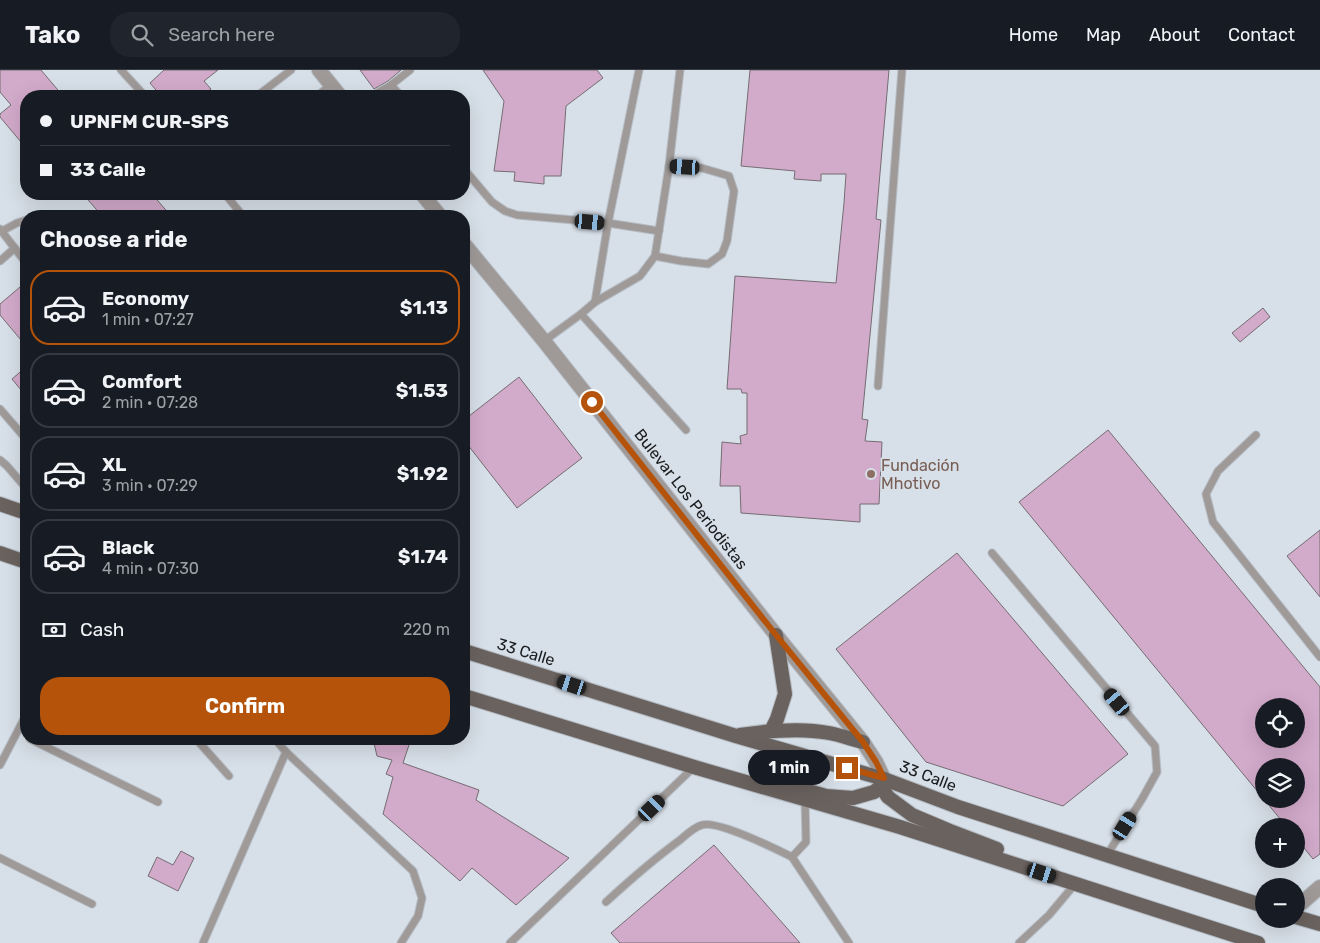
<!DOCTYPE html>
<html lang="en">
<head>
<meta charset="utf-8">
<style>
  body { margin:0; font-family:Rubik,sans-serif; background:#20242c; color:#f1f3f6; height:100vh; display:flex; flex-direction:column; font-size:19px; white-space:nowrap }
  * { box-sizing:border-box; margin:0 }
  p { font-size:16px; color:#9ea1a6 }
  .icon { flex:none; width:28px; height:28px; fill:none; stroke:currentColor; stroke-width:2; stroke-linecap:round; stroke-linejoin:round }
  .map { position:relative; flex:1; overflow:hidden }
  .side { position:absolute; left:20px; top:140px; width:450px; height:535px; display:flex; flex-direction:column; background:#171b24; border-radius:20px; box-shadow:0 5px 20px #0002 }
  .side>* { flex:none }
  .hud { position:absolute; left:20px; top:20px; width:450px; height:110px; border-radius:20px; box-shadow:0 5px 20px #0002; display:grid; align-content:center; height:110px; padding:0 20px; background:#171b24 }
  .buttons { position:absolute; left:1255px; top:628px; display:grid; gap:10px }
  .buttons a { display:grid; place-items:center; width:50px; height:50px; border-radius:50%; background:#171b24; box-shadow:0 5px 20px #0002; font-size:25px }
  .end { position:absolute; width:22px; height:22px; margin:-11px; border:6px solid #b45309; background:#fff; box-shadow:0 0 0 2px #fff }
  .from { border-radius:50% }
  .bubble { position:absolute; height:35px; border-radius:18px; background:#171b24; box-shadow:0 5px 20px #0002; font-size:16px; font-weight:700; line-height:35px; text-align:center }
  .car { position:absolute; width:15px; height:30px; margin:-15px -8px; border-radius:6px; box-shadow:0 0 4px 1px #0007; background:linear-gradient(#222 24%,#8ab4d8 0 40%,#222 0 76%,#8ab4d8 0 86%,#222 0) }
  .hud b { display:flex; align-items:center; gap:18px; height:48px; font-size:19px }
  .hud b+b { border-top:1px solid #363941 }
  .hud i { width:12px; height:12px; background:#f1f3f6 }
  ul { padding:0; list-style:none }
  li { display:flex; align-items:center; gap:15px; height:75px; margin:0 10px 8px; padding:0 10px; border:2px solid #363941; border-radius:20px }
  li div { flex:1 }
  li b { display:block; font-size:19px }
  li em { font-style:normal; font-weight:700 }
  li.active { border-color:#b45309 }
  li>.icon { width:45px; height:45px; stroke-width:1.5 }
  h2 { padding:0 20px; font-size:22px; line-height:60px }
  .pay { display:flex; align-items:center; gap:12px; height:55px; padding:0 20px; font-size:19px }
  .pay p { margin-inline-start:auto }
  .button { display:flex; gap:10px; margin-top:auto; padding:10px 20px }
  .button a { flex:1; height:58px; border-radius:20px; background:#b45309; color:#fff; font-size:20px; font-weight:700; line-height:58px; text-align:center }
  header { display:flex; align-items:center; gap:30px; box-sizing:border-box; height:70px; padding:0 25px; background:#171b24; border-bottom:1px solid #363941 }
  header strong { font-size:24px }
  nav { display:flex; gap:28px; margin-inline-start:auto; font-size:18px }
  .search { width:350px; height:45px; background:#20242c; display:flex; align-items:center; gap:12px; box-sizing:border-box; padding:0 18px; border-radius:20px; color:#9ea1a6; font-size:19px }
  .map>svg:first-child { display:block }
  .building { fill:#d2aaca; stroke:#756d73; fill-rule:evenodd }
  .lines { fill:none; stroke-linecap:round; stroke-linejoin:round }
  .service-casing { stroke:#b5bcc4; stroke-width:9 }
  .minor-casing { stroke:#b5bcc4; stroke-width:16 }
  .primary-casing { stroke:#b5bcc4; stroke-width:16 }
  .service { stroke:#9f9a98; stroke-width:7 }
  .minor { stroke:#9f9a98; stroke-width:14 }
  .primary { stroke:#6a625e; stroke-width:14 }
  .route { stroke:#b45309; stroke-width:6 }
  .education-dot { fill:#8d6e63; stroke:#d7dfe8; stroke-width:2 }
  .labels { text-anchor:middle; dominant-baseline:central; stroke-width:4; stroke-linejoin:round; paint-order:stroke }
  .education-label { font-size:16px; fill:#785e54; stroke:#d7dfe8; text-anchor:start }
  .street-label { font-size:16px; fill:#191c1f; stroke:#d7dfe8 }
</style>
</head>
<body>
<header>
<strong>Tako</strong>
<div class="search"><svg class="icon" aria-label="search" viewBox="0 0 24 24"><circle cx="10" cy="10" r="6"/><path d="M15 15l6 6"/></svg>Search here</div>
<nav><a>Home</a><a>Map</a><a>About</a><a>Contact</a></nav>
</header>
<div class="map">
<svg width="1320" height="873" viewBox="0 0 1320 873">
  <rect width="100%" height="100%" fill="#d7dfe8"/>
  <g class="building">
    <polygon points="0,0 41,0 63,26 26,26 26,78 0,47 0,44 11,35 0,22"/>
    <polygon points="164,0 218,0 204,11 211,19 200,26 161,26 150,13"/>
    <polygon points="360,0 401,0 388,11 374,19"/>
    <polygon points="483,0 597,0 603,8 566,36 561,106 544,106 544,114 514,111 515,102 494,101 504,31"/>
    <polygon points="750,0 889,0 876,149 881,150 862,349 868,350 865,371 882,372 879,434 860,434 860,452 741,443 740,416 720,416 722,372 741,374 740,366 747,364 747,323 742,323 741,319 727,319 735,206 836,213 844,133 846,104 821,104 821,111 794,109 795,101 741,96"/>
    <polygon points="83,124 152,124 171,146 102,146"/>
    <polygon points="20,217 26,225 26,276 0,245 0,234"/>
    <polygon points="1263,238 1270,247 1240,272 1232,263"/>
    <polygon points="26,297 26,326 12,309"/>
    <polygon points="519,307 582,388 517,438 464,370 464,350"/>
    <path d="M1108 360 1320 617V784L1313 789 1296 768V756H1286L1019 432ZM1264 636H1296V669H1264ZM1264 696H1296V729H1264Z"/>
    <polygon points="1320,460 1320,527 1287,486"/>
    <polygon points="957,483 1128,684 1063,736 926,692 836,579"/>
    <polygon points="373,669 411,669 403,693 479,720 476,730 569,788 516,835 472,798 460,811 383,744 393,707 386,704 392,690 377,686"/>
    <polygon points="714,775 800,873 620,873 611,863"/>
    <polygon points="181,781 194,788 178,821 148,806 157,787 173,795"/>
  </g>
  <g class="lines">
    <defs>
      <g id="service">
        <polyline points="121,0 145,26"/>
        <polyline points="391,15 401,26"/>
        <polyline points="257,26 291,0"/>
        <polyline points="317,26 331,15"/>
        <polyline points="372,26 391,15 410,0"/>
        <polyline points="464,99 492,132 505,141 517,145 608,153 659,161"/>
        <polyline points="225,124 243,146"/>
        <polyline points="0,159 26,193"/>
        <polyline points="2,161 17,153 26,150"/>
        <polyline points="655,186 681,191 708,194 722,184 727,171 734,121 729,106 702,98 669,96"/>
        <polyline points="0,191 15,178"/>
        <polyline points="595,232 608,153 639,0"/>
        <polyline points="581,244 686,360"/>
        <polyline points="544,271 581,244 595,232 640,206 655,186 669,96 680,0"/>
        <polyline points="878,316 902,0"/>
        <polyline points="0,339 26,369"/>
        <polyline points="1256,365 1218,401 1206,424 1213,452 1320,587"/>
        <polyline points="0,390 7,396 26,418"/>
        <polyline points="992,483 1155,676 1157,702 1142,729 1107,785"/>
        <polyline points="30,669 158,732"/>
        <polyline points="196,669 229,706"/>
        <polyline points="275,669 286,682 413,801 422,828 418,846 401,873"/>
        <polyline points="0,695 26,645"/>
        <polyline points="792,787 849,873"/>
        <polyline points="0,788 92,834"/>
        <path d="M606 832C630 810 654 789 680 770 686 765 694 757 702 755 717 750 776 779 792 787L806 772 805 728"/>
        <polyline points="203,873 286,682"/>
        <polyline points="510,873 694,697"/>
        <polyline points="1019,873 1049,845 1075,814"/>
      </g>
      <g id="minor">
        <polyline points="319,0 340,26"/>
        <polyline points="422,124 440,146"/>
        <polyline points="464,174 544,271 776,565 863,672 876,692 884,709"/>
        <polyline points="1296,838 1320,817"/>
      </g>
      <g id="primary">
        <polyline points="0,434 26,443"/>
        <polyline points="0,483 26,492"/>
        <polyline points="464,581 736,666 884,709 958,737 1264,836"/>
        <polyline points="464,626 694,697 900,757 1258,873"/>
        <polyline points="771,661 777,649 785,624 776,565"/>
        <path d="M740 665C766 661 803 658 829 663 840 665 851 669 863 672"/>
        <polyline points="884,709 884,721 888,727 912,745 950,761 997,779"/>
        <polyline points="787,715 826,726 853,728 874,722 879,718 884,709"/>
        <polyline points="1296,847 1320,854"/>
      </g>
    </defs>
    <use href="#service" class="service-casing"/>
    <use href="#minor" class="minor-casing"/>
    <use href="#primary" class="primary-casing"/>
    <use href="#service" class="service"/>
    <use href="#minor" class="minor"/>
    <use href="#primary" class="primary"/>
  </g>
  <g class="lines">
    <polyline class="route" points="592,332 776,565 863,672 876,692 884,708 847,698"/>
  </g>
  <circle class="education-dot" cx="871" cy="404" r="5"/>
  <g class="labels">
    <g class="education-label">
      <text x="881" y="395">Fundación<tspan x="881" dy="18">Mhotivo</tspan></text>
    </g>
    <g class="street-label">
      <text transform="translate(691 429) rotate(52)">Bulevar Los Periodistas</text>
      <text transform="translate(526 582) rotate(17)">33 Calle</text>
      <text transform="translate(928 706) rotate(21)">33 Calle</text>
    </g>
  </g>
</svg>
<div class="buttons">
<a><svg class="icon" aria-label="locate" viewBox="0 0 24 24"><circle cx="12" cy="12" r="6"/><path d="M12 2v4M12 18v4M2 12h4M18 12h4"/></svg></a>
<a><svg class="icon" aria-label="layers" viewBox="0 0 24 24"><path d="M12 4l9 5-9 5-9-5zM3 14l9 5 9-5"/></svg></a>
<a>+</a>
<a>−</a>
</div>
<i class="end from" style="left:592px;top:332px"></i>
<i class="end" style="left:847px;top:698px"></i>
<div class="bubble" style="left:748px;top:680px;width:82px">1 min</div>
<i class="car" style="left:685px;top:97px;rotate:273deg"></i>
<i class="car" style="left:590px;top:152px;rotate:95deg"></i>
<i class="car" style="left:572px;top:615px;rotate:288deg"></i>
<i class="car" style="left:1117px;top:632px;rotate:320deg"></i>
<i class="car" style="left:652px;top:738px;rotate:46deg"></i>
<i class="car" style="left:1125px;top:756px;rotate:32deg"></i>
<i class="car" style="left:1042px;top:803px;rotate:108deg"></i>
<div class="hud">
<b><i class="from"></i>UPNFM CUR-SPS</b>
<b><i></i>33 Calle</b>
</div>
<section class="side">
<h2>Choose a ride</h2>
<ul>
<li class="active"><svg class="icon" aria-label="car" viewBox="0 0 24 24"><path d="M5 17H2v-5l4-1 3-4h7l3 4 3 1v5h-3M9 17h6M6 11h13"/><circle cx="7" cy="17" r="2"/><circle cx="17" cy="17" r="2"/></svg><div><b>Economy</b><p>1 min · 07:27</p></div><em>$1.13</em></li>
<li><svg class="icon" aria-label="car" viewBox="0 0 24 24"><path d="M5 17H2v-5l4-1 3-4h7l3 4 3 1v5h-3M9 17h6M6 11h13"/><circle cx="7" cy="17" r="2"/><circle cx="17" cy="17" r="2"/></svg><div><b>Comfort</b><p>2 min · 07:28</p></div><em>$1.53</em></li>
<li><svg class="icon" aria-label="car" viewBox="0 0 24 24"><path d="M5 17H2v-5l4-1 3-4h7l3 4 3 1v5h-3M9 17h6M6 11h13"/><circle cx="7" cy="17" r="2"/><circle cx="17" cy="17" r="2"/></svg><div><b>XL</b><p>3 min · 07:29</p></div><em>$1.92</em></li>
<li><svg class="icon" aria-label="car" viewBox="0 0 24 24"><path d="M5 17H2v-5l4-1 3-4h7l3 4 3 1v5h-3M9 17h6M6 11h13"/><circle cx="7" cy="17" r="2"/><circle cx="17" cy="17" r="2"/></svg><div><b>Black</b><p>4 min · 07:30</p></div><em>$1.74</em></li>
</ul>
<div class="pay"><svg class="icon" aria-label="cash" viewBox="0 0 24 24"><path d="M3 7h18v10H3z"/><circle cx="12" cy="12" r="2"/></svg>Cash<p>220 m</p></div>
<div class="button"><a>Confirm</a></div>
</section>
</div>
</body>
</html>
